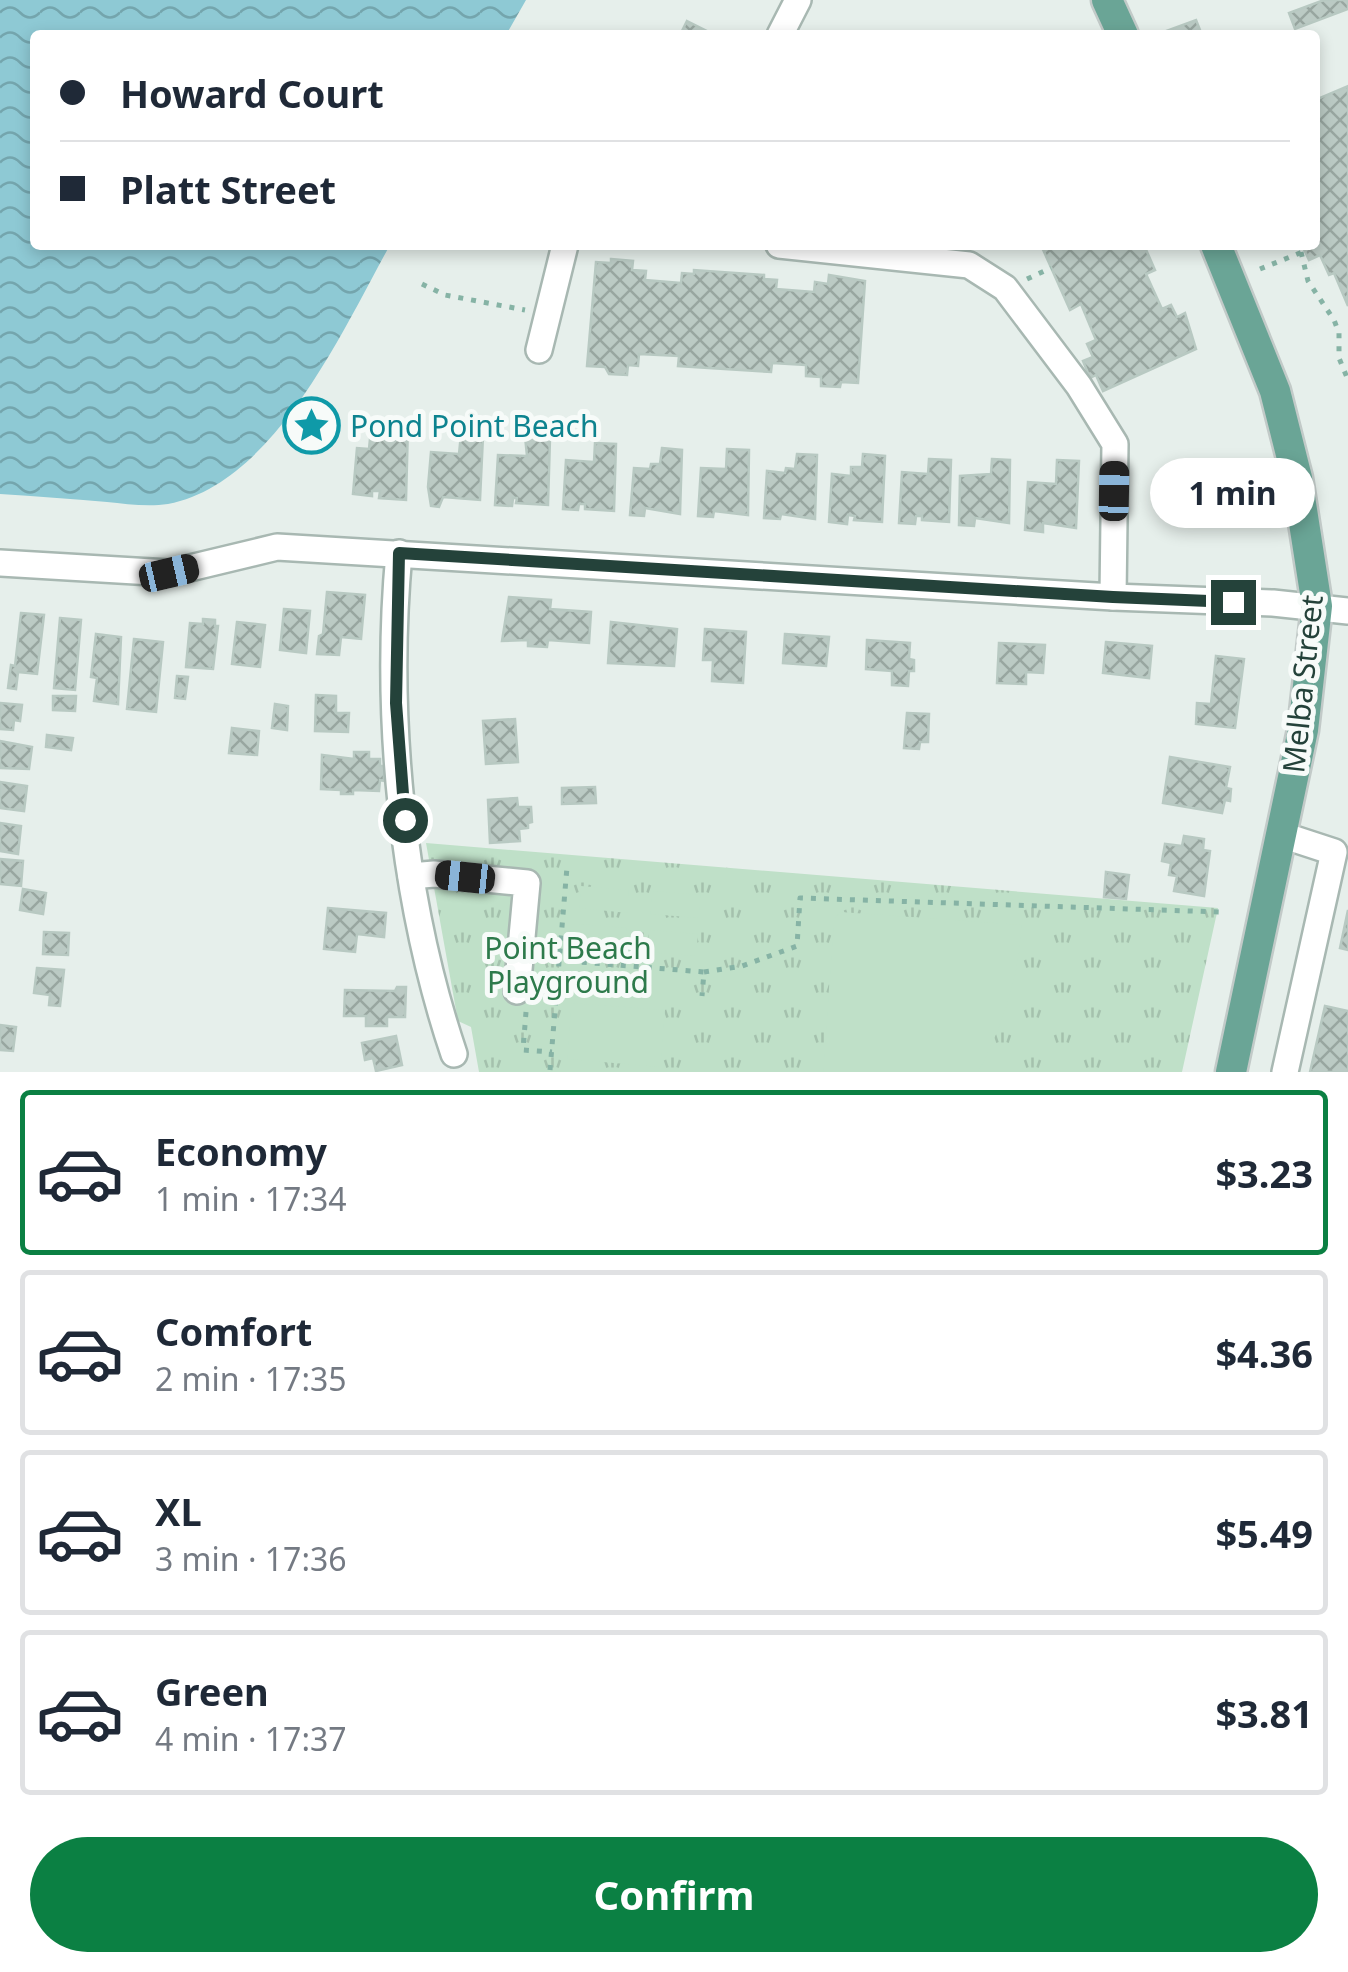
<!DOCTYPE html>
<html lang="en">
<head>
<meta charset="utf-8">
<style>
  body { margin:0; font-family:"Noto Sans",sans-serif; background:#f6f6f7; color:#1f2937; height:100vh; display:flex; flex-direction:column; font-size:38px; white-space:nowrap }
  * { box-sizing:border-box; margin:0 }
  p { font-size:32px; color:#747a83 }
  .icon { flex:none; width:55px; height:55px; fill:none; stroke:currentColor; stroke-width:2; stroke-linecap:round; stroke-linejoin:round }
  .map { position:relative; height:1072px; overflow:hidden }
  .sheet { display:flex; flex-direction:column; background:#fff; flex:1 }
  .sheet>* { flex:none }
  .hud { position:absolute; left:30px; top:30px; width:1290px; height:220px; border-radius:10px; box-shadow:0 5px 15px #0003; display:grid; align-content:center; height:220px; padding:0 30px; background:#fff }
  .end { position:absolute; width:45px; height:45px; margin:-22px; border:12px solid #24423a; background:#fff; box-shadow:0 0 0 5px #fff }
  .from { border-radius:50% }
  .bubble { position:absolute; height:70px; border-radius:35px; background:#fff; box-shadow:0 5px 15px #0003; font-size:32px; font-weight:700; line-height:70px; text-align:center }
  .car { position:absolute; width:30px; height:60px; margin:-30px -15px; border-radius:12px; box-shadow:0 0 8px 2px #0007; background:linear-gradient(#222 24%,#8ab4d8 0 40%,#222 0 76%,#8ab4d8 0 86%,#222 0) }
  .hud b { display:flex; align-items:center; gap:35px; height:95px; font-size:38px }
  .hud b+b { border-top:2px solid #e0e1e3 }
  .hud i { width:25px; height:25px; background:#1f2937 }
  ul { padding:18px 0 0; list-style:none }
  li { display:flex; align-items:center; gap:30px; height:165px; margin:0 20px 15px; padding:0 10px; border:5px solid #e0e1e3; border-radius:10px }
  li div { flex:1 }
  li b { display:block; font-size:38px }
  li em { font-style:normal; font-weight:700 }
  li.on { border-color:#0b8043 }
  li>.icon { width:90px; height:90px; stroke-width:1.5 }
  .cta { display:flex; gap:20px; margin-top:auto; padding:20px 30px }
  .cta a { flex:1; height:115px; border-radius:60px; background:#0b8043; color:#fff; font-size:40px; font-weight:700; line-height:115px; text-align:center }
  .map>svg:first-child { display:block }
  .park { fill:url(#park-tufts) }
  .pitch { fill:#bfe0c8 }
  .water { fill:url(#water-waves) }
  .building { fill:url(#building-cross-hatch); stroke:#b8c9c2; stroke-width:2.5 }
  .lines { fill:none; stroke-linecap:round; stroke-linejoin:round }
  .minor-casing { stroke:#a8b8b2; stroke-width:30 }
  .major-casing { stroke:#c2cac8; stroke-width:35 }
  .path { stroke:#86b3a5; stroke-width:5; stroke-dasharray:5 8; stroke-linecap:butt }
  .minor { stroke:#fff; stroke-width:25 }
  .major { stroke:#6aa596; stroke-width:30 }
  .route { stroke:#24423a; stroke-width:12 }
  .labels { text-anchor:middle; dominant-baseline:central; stroke-width:10; stroke-linejoin:round; paint-order:stroke }
  .culture-label { font-size:30px; fill:#0d838f; stroke:#f7fbf9; text-anchor:start }
  .street-label { font-size:30px; fill:#24423a; stroke:#f7fbf9 }
  .park-label { font-size:30px; fill:#2d7a4b; stroke:#f7fbf9 }
</style>
</head>
<body>
<div class="map">
<svg width="1348" height="1072" viewBox="0 0 1348 1072">
  <defs>
    <pattern id="park-tufts" width="24" height="20" patternUnits="userSpaceOnUse" patternTransform="scale(2.5)"><rect width="24" height="20" fill="#bfe0c8"/><path d="M3 7l-1-3M5 7V3M7 7l1-3M15 17l-1-3M17 17v-4M19 17l1-3" fill="none" stroke="#a4c1ad"/></pattern>
    <pattern id="water-waves" width="16" height="10" patternUnits="userSpaceOnUse" patternTransform="scale(2.5)"><rect width="16" height="10" fill="#8ec9d4"/><path d="M0 5q4-4 8 0t8 0" fill="none" stroke="#74a5ad"/></pattern>
    <pattern id="building-cross-hatch" width="8" height="8" patternUnits="userSpaceOnUse" patternTransform="scale(2.5)"><rect width="8" height="8" fill="#bbcac4"/><path d="M0 0l8 8M0 8l8-8" fill="none" stroke="#98a6a0"/></pattern>
  </defs>
  <rect width="100%" height="100%" fill="#e6efeb"/>
  <polygon class="park" points="426,843 1218,908 1182,1072 479,1072 471,1027 458,1021"/>
  <g class="pitch">
    <polygon points="581,886 629,890 628,913 579,908"/>
    <polygon points="652,891 701,895 699,918 650,914"/>
    <path d="M841 912 1022 925C1018 980 1004 1023 978 1072H823L834 918Z"/>
    <polygon points="578,924 627,928 625,951 576,947"/>
    <polygon points="649,930 698,934 696,956 647,952"/>
    <polygon points="571,1003 665,1010 661,1067 567,1059"/>
  </g>
  <path class="water" d="M0 0H526L506 35H35V245H390C342 331 275 483 168 504 148 507 126 504 107 502 71 499 36 496 0 494Z"/>
  <g class="building">
    <polygon points="1324,0 1348,0 1348,9 1295,29 1289,13"/>
    <polygon points="1196,20 1202,35 1162,35 1161,33"/>
    <polygon points="687,21 715,35 680,35"/>
    <polygon points="1348,86 1348,306 1334,273 1329,275 1320,255 1309,260 1302,245 1315,245 1315,100"/>
    <polygon points="1041,245 1144,245 1155,270 1146,274 1162,309 1171,305 1177,317 1185,313 1196,349 1103,391 1096,375 1090,378 1083,361 1093,357 1087,344 1096,340 1081,304 1070,310"/>
    <polygon points="611,259 633,261 632,270 646,271 645,280 681,283 682,273 694,274 694,270 764,275 764,279 777,280 776,289 814,292 815,282 828,284 829,275 865,281 858,383 841,382 840,387 821,386 821,377 806,376 806,365 772,363 771,372 678,366 679,356 639,354 638,366 628,365 627,375 609,374 605,367 587,366 596,262 611,263"/>
    <polygon points="376,424 408,426 406,500 379,498 380,491 372,491 372,496 353,494 357,448 369,449 370,439 375,439"/>
    <polygon points="461,434 483,436 480,500 443,497 439,507 431,506 428,487 431,452 459,454"/>
    <polygon points="525,436 550,438 548,505 516,503 517,498 513,498 512,506 495,505 498,455 527,456"/>
    <polygon points="595,443 616,444 614,511 585,509 585,504 579,504 578,510 563,509 566,460 594,462"/>
    <polygon points="662,448 682,450 680,514 645,508 644,516 630,515 634,468 650,469 651,464 660,464"/>
    <polygon points="727,449 749,450 748,515 714,511 713,517 698,516 701,468 726,469"/>
    <polygon points="797,454 817,455 815,519 781,514 780,519 764,518 767,471 785,473 786,468 795,469"/>
    <polygon points="863,454 885,456 882,522 854,520 855,516 848,515 847,524 829,522 832,474 851,476 851,467 862,467"/>
    <polygon points="929,459 951,460 949,522 922,520 922,516 916,516 915,524 899,523 902,472 928,474"/>
    <polygon points="992,459 1010,460 1009,523 975,518 974,526 959,525 960,476 991,474"/>
    <polygon points="1057,460 1079,461 1076,528 1043,523 1043,532 1025,530 1028,482 1056,484"/>
    <polygon points="327,592 365,595 361,639 341,637 339,655 317,654 319,636 323,634"/>
    <polygon points="509,597 551,600 550,609 591,612 589,643 548,640 547,647 528,646 528,640 502,641"/>
    <polygon points="284,609 310,611 306,653 280,650"/>
    <polygon points="21,613 44,615 37,674 18,672 16,689 8,688 11,665 15,666"/>
    <polygon points="60,618 81,620 75,690 54,688"/>
    <polygon points="203,619 215,620 215,626 218,626 213,669 186,667 190,623 203,624"/>
    <polygon points="237,622 265,625 260,667 232,664"/>
    <polygon points="611,622 677,629 674,666 608,663"/>
    <polygon points="705,629 746,632 743,683 712,681 713,660 703,660"/>
    <polygon points="96,634 121,637 118,704 94,701 97,678 91,677"/>
    <polygon points="785,634 829,637 826,666 783,663"/>
    <polygon points="134,639 163,642 156,712 127,709"/>
    <polygon points="867,640 910,643 909,659 914,660 914,671 909,671 908,686 892,685 892,671 866,669"/>
    <polygon points="1106,642 1152,646 1149,678 1103,673"/>
    <polygon points="999,643 1045,645 1043,673 1026,672 1026,684 997,683"/>
    <polygon points="1216,656 1244,659 1235,728 1196,724 1197,703 1211,704"/>
    <polygon points="177,676 188,677 185,699 175,698"/>
    <polygon points="316,695 336,696 336,713 349,713 348,732 315,731"/>
    <polygon points="53,696 76,696 75,711 53,710"/>
    <polygon points="0,703 22,705 20,721 14,720 13,730 0,729"/>
    <polygon points="275,704 288,706 287,730 272,728"/>
    <polygon points="907,713 929,714 928,742 920,742 919,749 904,748"/>
    <polygon points="515,719 518,762 486,764 483,721"/>
    <polygon points="232,728 259,731 257,755 229,753"/>
    <polygon points="47,735 73,738 71,750 46,747"/>
    <polygon points="0,741 32,747 29,769 0,768"/>
    <polygon points="354,752 369,752 369,759 380,759 380,766 384,766 384,781 380,780 379,791 353,790 353,794 341,794 341,790 321,789 322,755 354,759"/>
    <polygon points="1170,757 1230,767 1226,788 1231,789 1230,801 1225,800 1222,813 1163,803"/>
    <polygon points="0,782 27,786 24,811 0,808"/>
    <polygon points="595,787 596,803 562,804 562,788"/>
    <polygon points="517,798 518,807 531,807 532,822 528,823 528,828 519,829 520,841 490,843 488,800"/>
    <polygon points="0,823 21,826 18,854 0,851"/>
    <polygon points="1184,836 1204,839 1203,850 1210,851 1204,896 1174,891 1177,876 1169,875 1171,863 1162,861 1165,844 1182,846"/>
    <polygon points="0,859 23,861 21,886 0,884"/>
    <polygon points="1106,872 1129,875 1126,899 1104,897"/>
    <polygon points="23,889 46,893 43,914 20,910"/>
    <polygon points="328,908 386,913 384,937 357,934 355,952 324,949"/>
    <polygon points="1348,910 1348,950 1340,948"/>
    <polygon points="44,932 69,933 68,955 43,954"/>
    <polygon points="37,968 64,970 60,1006 49,1005 50,995 34,993"/>
    <polygon points="397,987 406,987 405,1017 387,1017 387,1026 366,1026 366,1016 344,1016 345,990 395,991"/>
    <polygon points="1325,1006 1348,1011 1348,1072 1310,1072"/>
    <polygon points="0,1025 16,1027 13,1051 0,1050"/>
    <polygon points="396,1036 402,1065 376,1071 373,1058 365,1060 362,1043"/>
  </g>
  <g class="lines">
    <defs>
      <g id="minor">
        <polyline points="780,35 798,0"/>
        <polyline points="779,245 969,265 1005,288 1079,386 1115,444 1113,597"/>
        <polyline points="539,350 565,245"/>
        <path d="M399 553C384 715 402 900 454 1054"/>
        <polyline points="0,563 169,573 277,547 1113,597 1273,603 1348,611"/>
        <polyline points="1282,835 1334,852 1285,1072"/>
        <polyline points="411,876 434,874 527,883 517,991"/>
      </g>
      <g id="major">
        <polyline points="1107,0 1123,35"/>
        <polyline points="1216,245 1275,391 1297,478 1317,606 1303,730 1231,1072"/>
      </g>
    </defs>
    <use href="#minor" class="minor-casing"/>
    <use href="#major" class="major-casing"/>
    <g class="path">
      <polyline points="1301,252 1308,281 1334,320 1339,333 1339,358 1348,380"/>
      <polyline points="1260,269 1305,251"/>
      <polyline points="1027,279 1051,268"/>
      <polyline points="422,284 445,295 525,310"/>
      <polyline points="543,959 704,972 702,996"/>
      <polyline points="704,972 742,966 797,946 800,898 1221,912"/>
      <polyline points="642,992 644,967"/>
      <polyline points="526,1012 523,1050 552,1052"/>
      <polyline points="550,1070 567,867"/>
    </g>
    <use href="#minor" class="minor"/>
    <use href="#major" class="major"/>
  </g>
  <g class="lines">
    <polyline class="route" points="405,820 396,703 399,553 1113,597 1233,602"/>
  </g>
  <defs>
    <symbol id="sight-ring" viewBox="-11 -11 22 22"><circle r="9.5" fill="#f7fbf9" stroke="#0f9aa8" stroke-width="1.5"/><path d="M0-6L1.8-2.2L6-1.7L2.9 1.2L3.7 5.4L0 3.3L-3.7 5.4L-2.9 1.2L-6-1.7L-1.8-2.2Z" fill="#0f9aa8"/></symbol>
  </defs>
  <g fill-rule="evenodd">
    <use href="#sight-ring" x="280" y="394" width="63" height="63"/>
  </g>
  <g class="labels">
    <g class="culture-label">
      <text x="350" y="425">Pond Point Beach</text>
    </g>
    <g class="street-label">
      <text transform="translate(1302 684) rotate(-84)">Melba Street</text>
    </g>
    <g class="park-label">
      <text x="568" y="947">Point Beach<tspan x="568" dy="34">Playground</tspan></text>
    </g>
  </g>
</svg>
<i class="end from" style="left:405px;top:820px"></i>
<i class="end" style="left:1233px;top:602px"></i>
<div class="bubble" style="left:1150px;top:458px;width:165px">1 min</div>
<i class="car" style="left:1114px;top:491px;rotate:1deg"></i>
<i class="car" style="left:169px;top:573px;rotate:77deg"></i>
<i class="car" style="left:465px;top:877px;rotate:276deg"></i>
<div class="hud">
<b><i class="from"></i>Howard Court</b>
<b><i></i>Platt Street</b>
</div>
</div>
<section class="sheet">
<ul>
<li class="on"><svg class="icon" aria-label="car" viewBox="0 0 24 24"><path d="M5 17H2v-5l4-1 3-4h7l3 4 3 1v5h-3M9 17h6M6 11h13"/><circle cx="7" cy="17" r="2"/><circle cx="17" cy="17" r="2"/></svg><div><b>Economy</b><p>1 min · 17:34</p></div><em>$3.23</em></li>
<li><svg class="icon" aria-label="car" viewBox="0 0 24 24"><path d="M5 17H2v-5l4-1 3-4h7l3 4 3 1v5h-3M9 17h6M6 11h13"/><circle cx="7" cy="17" r="2"/><circle cx="17" cy="17" r="2"/></svg><div><b>Comfort</b><p>2 min · 17:35</p></div><em>$4.36</em></li>
<li><svg class="icon" aria-label="car" viewBox="0 0 24 24"><path d="M5 17H2v-5l4-1 3-4h7l3 4 3 1v5h-3M9 17h6M6 11h13"/><circle cx="7" cy="17" r="2"/><circle cx="17" cy="17" r="2"/></svg><div><b>XL</b><p>3 min · 17:36</p></div><em>$5.49</em></li>
<li><svg class="icon" aria-label="car" viewBox="0 0 24 24"><path d="M5 17H2v-5l4-1 3-4h7l3 4 3 1v5h-3M9 17h6M6 11h13"/><circle cx="7" cy="17" r="2"/><circle cx="17" cy="17" r="2"/></svg><div><b>Green</b><p>4 min · 17:37</p></div><em>$3.81</em></li>
</ul>
<div class="cta"><a>Confirm</a></div>
</section>
</body>
</html>
